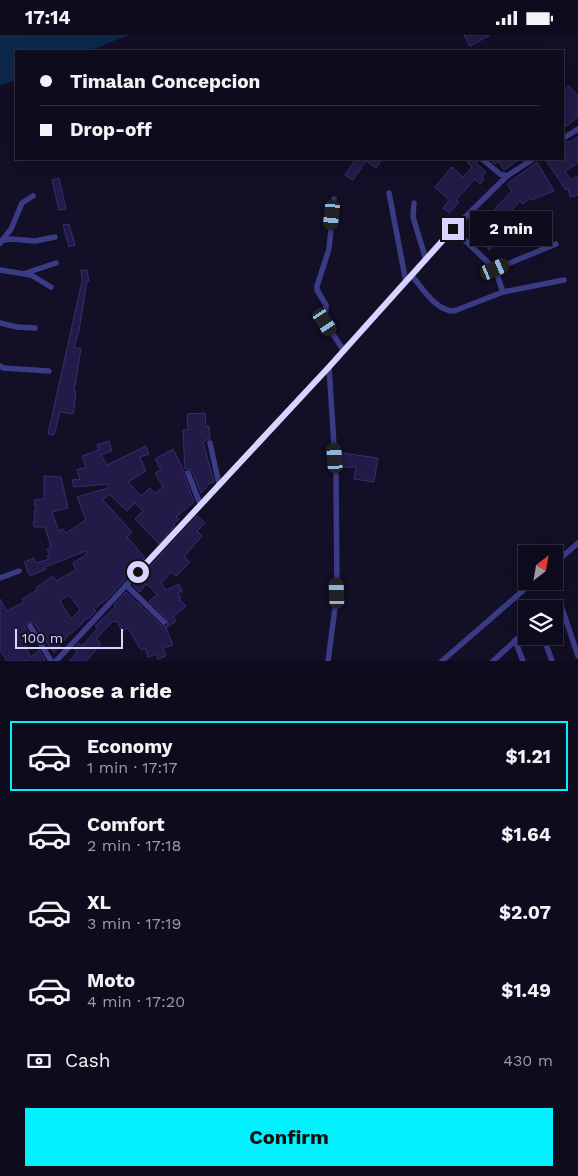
<!DOCTYPE html>
<html lang="en">
<head>
<meta charset="utf-8">
<style>
  body { margin:0; font-family:"Work Sans",sans-serif; background:#1c1929; color:#f1f3f6; height:100vh; display:flex; flex-direction:column; font-size:19px; white-space:nowrap }
  * { box-sizing:border-box; margin:0 }
  p { font-size:16px; color:#9b9ba3 }
  .icon { flex:none; width:28px; height:28px; fill:none; stroke:currentColor; stroke-width:2; stroke-linecap:round; stroke-linejoin:round }
  .map { position:relative; height:626px; overflow:hidden }
  .details { display:flex; flex-direction:column; background:#0e0b1c; flex:1 }
  .details>* { flex:none }
  .banner { position:absolute; left:15px; top:15px; width:549px; height:110px; border-radius:0px; box-shadow:0 5px 20px #0002,0 0 0 1px #2e2b3b; display:grid; align-content:center; height:110px; padding:0 25px; background:#0e0b1c }
  .needle { width:32px; rotate:31deg }
  .fabs { position:absolute; left:518px; top:510px; display:grid; gap:10px }
  .fabs a { display:grid; place-items:center; width:45px; height:45px; border-radius:0px; background:#0e0b1c; box-shadow:0 5px 20px #0002,0 0 0 1px #2e2b3b; font-size:25px }
  .scale { position:absolute; left:15px; bottom:12px; width:108px; box-sizing:border-box; padding-left:5px; border:2px solid #d7d4ff; border-top:0; font-size:14px; line-height:18px; white-space:nowrap; color:#d7d4ff; -webkit-text-stroke:4px #120f26; paint-order:stroke }
  .end { position:absolute; width:22px; height:22px; margin:-11px; border:6px solid #d7d4ff; background:#111; box-shadow:0 0 0 2px #111 }
  .from { border-radius:50% }
  .bubble { position:absolute; height:35px; border-radius:0px; background:#0e0b1c; box-shadow:0 5px 20px #0002,0 0 0 1px #2e2b3b; font-size:16px; font-weight:700; line-height:35px; text-align:center }
  .car { position:absolute; width:15px; height:30px; margin:-15px -8px; border-radius:6px; box-shadow:0 0 4px 1px #0007; background:linear-gradient(#222 24%,#8ab4d8 0 40%,#222 0 76%,#8ab4d8 0 86%,#222 0) }
  .banner b { display:flex; align-items:center; gap:18px; height:48px; font-size:19px }
  .banner b+b { border-top:1px solid #2e2b3b }
  .banner i { width:12px; height:12px; background:#f1f3f6 }
  ul { padding:0; list-style:none }
  li { display:flex; align-items:center; gap:15px; height:70px; margin:0 10px 8px; padding:0 15px; border:2px solid transparent; border-radius:0px }
  li div { flex:1 }
  li b { display:block; font-size:19px }
  li em { font-style:normal; font-weight:700 }
  li.active { border-color:#01f1fe }
  li>.icon { width:45px; height:45px; stroke-width:1.5 }
  h2 { padding:0 25px; font-size:22px; line-height:60px }
  .pay { display:flex; align-items:center; gap:12px; height:55px; padding:0 25px; font-size:19px }
  .pay p { margin-inline-start:auto }
  .button { display:flex; gap:10px; margin-top:auto; padding:10px 25px }
  .button a { flex:1; height:58px; border-radius:0px; background:#01f1fe; color:#111; font-size:20px; font-weight:700; line-height:58px; text-align:center }
  .status { display:flex; justify-content:space-between; align-items:center; height:35px; padding:0 25px; background:#0e0b1c; direction:ltr }
  .status svg { height:14px; fill:currentColor }
  .map>svg:first-child { display:block }
  .water { fill:#0e284b }
  .building { fill:#221b47; stroke:#382d73; fill-rule:evenodd }
  .lines { fill:none; stroke-linecap:round; stroke-linejoin:round }
  .minor { stroke:#3a3b85; stroke-width:5.5 }
  .route { stroke:#d7d4ff; stroke-width:6 }
</style>
</head>
<body>
<div class="status"><b>17:14</b><svg viewBox="0 0 49 12"><path d="M0 12V9h3v3zM5 12V6h3v6zM10 12V3h3v9zM15 12V0h3v12zM26 1h20v11H26zM47 4h2v5h-2z"/></svg></div>
<div class="map">
<svg width="578" height="626" viewBox="0 0 578 626">
  <rect width="100%" height="100%" fill="#120f26"/>
  <polygon class="water" points="0,0 129,0 89,16 16,16 16,45 0,51"/>
  <g class="building">
    <polygon points="464,0 490,0 470,11"/>
    <polygon points="569,51 578,61 578,79 576,81 577,83 562,94 562,57"/>
    <polygon points="578,102 578,128 565,136 571,145 578,141 578,160 570,162 568,153 566,155 545,124 562,124 562,120 567,117 562,112 562,109 568,106 569,108"/>
    <polygon points="356,124 382,124 376,133 366,126 353,145 345,140"/>
    <polygon points="470,124 477,124 477,129 486,137 482,142 484,144 480,149 475,144 456,165 459,167 449,178 443,173 449,165 435,152 452,132 463,142 472,132 467,127"/>
    <polygon points="489,124 520,124 504,135 498,126 495,129"/>
    <polygon points="537,127 554,156 531,165 530,163 523,169 520,166 512,175 522,186 489,215 470,187 478,181 482,187 512,156 507,149"/>
    <polygon points="59,143 66,174 59,175 52,145"/>
    <polygon points="69,189 75,210 69,212 63,190"/>
    <polygon points="81,235 87,235 89,246 87,246 79,296 74,312 81,314 74,356 76,356 74,374 73,379 60,377 54,400 48,399 82,246"/>
    <polygon points="205,378 206,392 209,391 210,403 203,407 214,447 210,448 201,458 192,436 189,434 185,434 183,395 188,395 187,379"/>
    <path d="M109 406 112 416 101 420 107 430 146 411 149 419 140 422 146 436 128 447 141 461 150 453 155 458 163 452 155 438 161 435 155 424 173 414 184 436V440L194 467 176 482 179 484 174 489 175 491 159 509 135 484 143 476 135 468 127 476 109 459 103 465 132 497 127 502 145 523 108 563 94 574 96 576 88 584 87 583 71 599 70 598 54 618 34 588 27 587 25 592 32 603 24 607 27 610 25 611 31 622 39 615 45 625 44 626H7L0 615V564L7 576 24 567 22 564 37 555 36 553 53 541 56 546 76 535 73 528 87 519 86 516 45 532 46 534 30 541 24 527 34 523 36 528 49 524 47 521 50 520 47 514 51 512 45 492H34L33 487 35 486 34 476H36L34 465 44 464V441L61 442 68 473 52 477 59 496 63 494 66 498 86 485 77 462 108 453 107 449 74 452 72 445 80 444 77 435 86 432 82 421 99 415 97 410ZM69 560 80 575 71 584 60 566Z"/>
    <polygon points="342,418 378,423 374,447 354,444 356,432 342,432"/>
    <polygon points="197,481 205,488 197,496 202,501 184,522 190,527 176,541 171,537 161,548 166,555 179,549 182,556 178,558 181,563 179,564 186,571 173,582 176,586 166,593 173,610 163,613 166,621 158,624 156,619 148,622 145,613 141,615 128,593 122,596 117,586 112,587 96,604 101,609 86,626 69,626 77,617 74,614 79,608 82,611 98,593 95,591 115,572 114,570 126,557 161,590 165,592 168,590 167,584 149,566 157,560 153,555 146,549 140,557 133,550"/>
  </g>
  <g class="lines">
    <g class="minor">
      <polyline points="562,104 578,94"/>
      <polyline points="482,124 500,139 507,141"/>
      <polyline points="389,158 406,247"/>
      <polyline points="334,164 329,214 317,251 317,255 326,270 325,287 344,316"/>
      <polyline points="414,168 413,182 426,225"/>
      <polyline points="453,194 495,234 503,257"/>
      <polyline points="4,205 11,204 35,206 55,202"/>
      <polyline points="0,208 11,194 22,168 33,161"/>
      <polyline points="495,234 556,209"/>
      <polyline points="0,235 31,240 51,252"/>
      <polyline points="26,238 56,228"/>
      <path d="M412 241C423 254 436 276 454 276L503 257 564 245"/>
      <polyline points="0,288 17,292 35,293"/>
      <polyline points="0,331 3,333 49,336"/>
      <polyline points="210,408 219,449"/>
      <polyline points="188,438 200,469"/>
      <polyline points="554,529 578,508"/>
      <polyline points="0,543 19,536"/>
      <polyline points="126,550 164,587"/>
      <polyline points="552,574 560,567 578,621"/>
      <polyline points="30,591 51,626"/>
      <polyline points="543,601 552,626"/>
      <polyline points="515,605 523,626"/>
      <polyline points="56,626 329,332 453,194 507,141 533,124"/>
      <polyline points="328,626 337,558 336,441 329,332"/>
      <polyline points="442,626 534,546"/>
      <polyline points="493,626 526,596"/>
    </g>
  </g>
  <g class="lines">
    <polyline class="route" points="138,537 329,332 453,194"/>
  </g>
</svg>
<div class="fabs">
<a><svg class="needle" viewBox="-14 -14 28 28"><path d="M0-13l5 13h-10z" fill="#e53935"/><path d="M0 13l5-13h-10z" fill="#9b9ba3"/></svg></a>
<a><svg class="icon" aria-label="layers" viewBox="0 0 24 24"><path d="M12 4l9 5-9 5-9-5zM3 14l9 5 9-5"/></svg></a>
</div>
<div class="scale">100 m</div>
<i class="end from" style="left:138px;top:537px"></i>
<i class="end" style="left:453px;top:194px"></i>
<div class="bubble" style="left:470px;top:176px;width:82px">2 min</div>
<i class="car" style="left:332px;top:180px;rotate:186deg"></i>
<i class="car" style="left:495px;top:234px;rotate:67deg"></i>
<i class="car" style="left:325px;top:287px;rotate:147deg"></i>
<i class="car" style="left:335px;top:423px;rotate:356deg"></i>
<i class="car" style="left:337px;top:558px;rotate:358deg"></i>
<div class="banner">
<b><i class="from"></i>Timalan Concepcion</b>
<b><i></i>Drop-off</b>
</div>
</div>
<section class="details">
<h2>Choose a ride</h2>
<ul>
<li class="active"><svg class="icon" aria-label="car" viewBox="0 0 24 24"><path d="M5 17H2v-5l4-1 3-4h7l3 4 3 1v5h-3M9 17h6M6 11h13"/><circle cx="7" cy="17" r="2"/><circle cx="17" cy="17" r="2"/></svg><div><b>Economy</b><p>1 min · 17:17</p></div><em>$1.21</em></li>
<li><svg class="icon" aria-label="car" viewBox="0 0 24 24"><path d="M5 17H2v-5l4-1 3-4h7l3 4 3 1v5h-3M9 17h6M6 11h13"/><circle cx="7" cy="17" r="2"/><circle cx="17" cy="17" r="2"/></svg><div><b>Comfort</b><p>2 min · 17:18</p></div><em>$1.64</em></li>
<li><svg class="icon" aria-label="car" viewBox="0 0 24 24"><path d="M5 17H2v-5l4-1 3-4h7l3 4 3 1v5h-3M9 17h6M6 11h13"/><circle cx="7" cy="17" r="2"/><circle cx="17" cy="17" r="2"/></svg><div><b>XL</b><p>3 min · 17:19</p></div><em>$2.07</em></li>
<li><svg class="icon" aria-label="car" viewBox="0 0 24 24"><path d="M5 17H2v-5l4-1 3-4h7l3 4 3 1v5h-3M9 17h6M6 11h13"/><circle cx="7" cy="17" r="2"/><circle cx="17" cy="17" r="2"/></svg><div><b>Moto</b><p>4 min · 17:20</p></div><em>$1.49</em></li>
</ul>
<div class="pay"><svg class="icon" aria-label="cash" viewBox="0 0 24 24"><path d="M3 7h18v10H3z"/><circle cx="12" cy="12" r="2"/></svg>Cash<p>430 m</p></div>
<div class="button"><a>Confirm</a></div>
</section>
</body>
</html>
